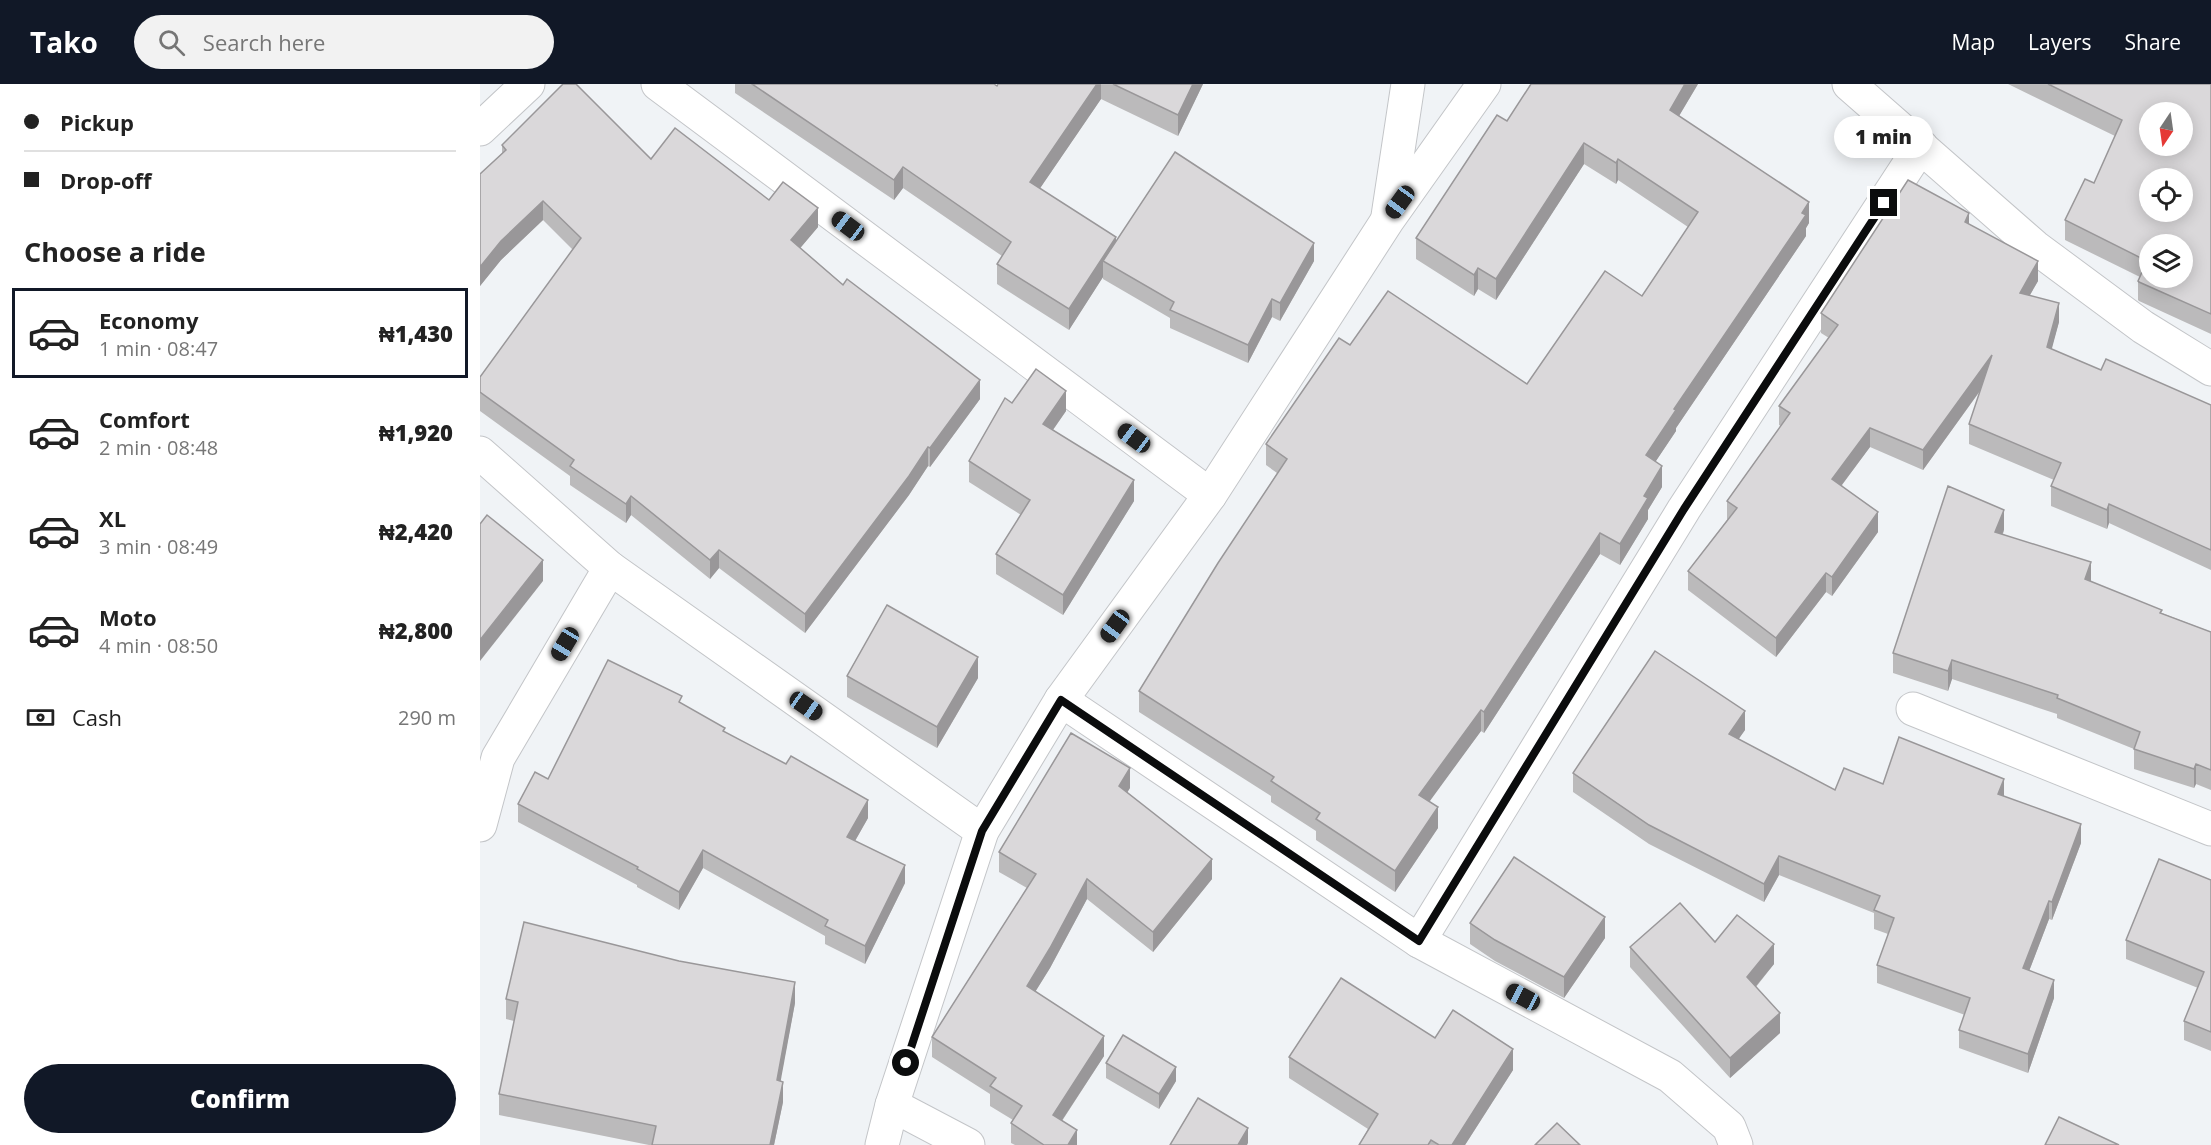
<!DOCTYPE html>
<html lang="en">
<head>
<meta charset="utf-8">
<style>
  body { margin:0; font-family:"Open Sans",sans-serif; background:#f2f2f2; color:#222; height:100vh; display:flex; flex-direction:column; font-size:22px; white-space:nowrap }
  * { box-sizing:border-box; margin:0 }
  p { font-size:20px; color:#767676 }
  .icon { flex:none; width:33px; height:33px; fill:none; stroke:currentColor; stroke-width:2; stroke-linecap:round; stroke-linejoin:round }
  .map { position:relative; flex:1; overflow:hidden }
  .panel { display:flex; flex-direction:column; background:#fff; width:480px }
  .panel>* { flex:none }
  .hud { display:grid; align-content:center; height:132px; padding:0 24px; background:#fff }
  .needle { width:39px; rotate:193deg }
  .tools { position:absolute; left:1659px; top:18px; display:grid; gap:12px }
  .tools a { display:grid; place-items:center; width:54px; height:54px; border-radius:50%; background:#fff; box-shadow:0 3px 15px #0003; font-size:30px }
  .end { position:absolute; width:27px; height:27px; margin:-14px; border:8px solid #0b0c0d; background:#fff; box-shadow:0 0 0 3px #fff }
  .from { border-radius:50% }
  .bubble { position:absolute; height:42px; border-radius:21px; background:#fff; box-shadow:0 3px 15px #0003; font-size:20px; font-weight:800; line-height:42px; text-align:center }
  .car { position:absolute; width:18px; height:36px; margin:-18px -9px; border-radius:8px; box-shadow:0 0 4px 2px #0007; background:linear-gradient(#222 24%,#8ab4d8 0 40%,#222 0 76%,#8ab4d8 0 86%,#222 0) }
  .hud b { display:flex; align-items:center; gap:21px; height:57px; font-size:22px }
  .hud b+b { border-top:2px solid #e0e0e0 }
  .hud i { width:15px; height:15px; background:#222 }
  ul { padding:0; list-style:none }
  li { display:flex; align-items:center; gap:18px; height:90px; margin:0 12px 9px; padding:0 12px; border:3px solid transparent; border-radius:0px }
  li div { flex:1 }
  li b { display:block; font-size:22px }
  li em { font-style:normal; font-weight:800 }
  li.selected { border-color:#111827 }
  li>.icon { width:54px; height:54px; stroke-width:1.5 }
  h2 { padding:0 24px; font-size:27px; line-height:72px }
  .pay { display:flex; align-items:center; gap:15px; height:66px; padding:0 24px; font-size:22px }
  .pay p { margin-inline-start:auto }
  .action { display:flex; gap:12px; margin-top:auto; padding:12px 24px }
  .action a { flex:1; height:69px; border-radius:36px; background:#111827; color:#fff; font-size:24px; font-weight:800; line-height:69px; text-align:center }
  header { display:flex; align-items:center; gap:36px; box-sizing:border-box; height:84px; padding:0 30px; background:#111827; color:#fff }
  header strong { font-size:28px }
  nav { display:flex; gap:33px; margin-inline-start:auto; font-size:21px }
  .search { width:420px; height:54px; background:#f2f2f2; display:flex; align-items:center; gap:15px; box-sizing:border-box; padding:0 21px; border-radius:33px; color:#767676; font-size:22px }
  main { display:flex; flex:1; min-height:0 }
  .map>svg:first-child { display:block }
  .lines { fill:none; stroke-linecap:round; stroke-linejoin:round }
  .minor-casing { stroke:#c3c5c8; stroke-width:35 }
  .minor { stroke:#fff; stroke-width:33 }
  .wall { fill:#bbbabb }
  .shaded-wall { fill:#999799 }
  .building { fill:#dad8da; stroke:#999799; stroke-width:1.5; fill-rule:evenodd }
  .route { stroke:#0b0c0d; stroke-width:8 }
</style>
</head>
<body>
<header>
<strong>Tako</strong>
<div class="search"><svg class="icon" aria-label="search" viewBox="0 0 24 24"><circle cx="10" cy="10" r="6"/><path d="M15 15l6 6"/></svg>Search here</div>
<nav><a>Map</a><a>Layers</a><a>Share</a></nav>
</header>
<main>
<section class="panel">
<div class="hud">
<b><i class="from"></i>Pickup</b>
<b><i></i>Drop-off</b>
</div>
<h2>Choose a ride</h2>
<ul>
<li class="selected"><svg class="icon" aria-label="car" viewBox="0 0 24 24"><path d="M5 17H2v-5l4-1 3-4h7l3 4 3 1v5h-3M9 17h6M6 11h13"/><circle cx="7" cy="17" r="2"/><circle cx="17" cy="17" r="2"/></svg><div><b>Economy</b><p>1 min · 08:47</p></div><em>₦1,430</em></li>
<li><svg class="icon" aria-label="car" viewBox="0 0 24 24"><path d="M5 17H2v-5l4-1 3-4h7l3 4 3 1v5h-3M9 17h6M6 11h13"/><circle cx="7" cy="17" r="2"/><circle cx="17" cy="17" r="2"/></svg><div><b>Comfort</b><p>2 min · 08:48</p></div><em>₦1,920</em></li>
<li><svg class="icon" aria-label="car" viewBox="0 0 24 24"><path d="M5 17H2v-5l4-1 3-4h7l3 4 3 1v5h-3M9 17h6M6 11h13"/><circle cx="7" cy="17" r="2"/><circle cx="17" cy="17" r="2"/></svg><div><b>XL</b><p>3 min · 08:49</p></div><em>₦2,420</em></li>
<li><svg class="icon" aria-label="car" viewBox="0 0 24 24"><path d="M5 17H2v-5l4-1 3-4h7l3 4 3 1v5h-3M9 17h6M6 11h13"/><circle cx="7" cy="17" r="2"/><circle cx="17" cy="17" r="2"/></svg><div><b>Moto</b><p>4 min · 08:50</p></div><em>₦2,800</em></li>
</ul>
<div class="pay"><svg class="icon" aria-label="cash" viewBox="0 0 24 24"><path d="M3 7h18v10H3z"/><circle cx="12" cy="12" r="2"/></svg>Cash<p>290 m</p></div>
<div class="action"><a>Confirm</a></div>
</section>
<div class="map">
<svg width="1731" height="1061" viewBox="0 0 1731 1061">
  <rect width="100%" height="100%" fill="#f0f3f6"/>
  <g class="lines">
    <defs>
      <g id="minor">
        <polyline points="178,0 730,411"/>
        <polyline points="1369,0 1555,163 1663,243 1731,285"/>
        <polyline points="0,45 48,0"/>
        <polyline points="908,132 928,0"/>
        <polyline points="0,369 130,484 502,747"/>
        <polyline points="581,616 939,857 1190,992 1249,1043 1256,1061"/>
        <polyline points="1433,625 1731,745"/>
        <polyline points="0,741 18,674 130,484"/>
        <polyline points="939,857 1204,425 1441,62"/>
        <polyline points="412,1021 488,1061"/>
        <polyline points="402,1061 412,1021 502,747 581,616 730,411 907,137 1004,0"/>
      </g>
    </defs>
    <use href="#minor" class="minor-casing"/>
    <use href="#minor" class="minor"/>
  </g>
  <g class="wall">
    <polygon points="255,0 514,0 517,2 518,0 723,0 698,52 621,15 560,104 636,158 834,177 800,237 792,233 768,279 690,244 690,234 623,195 623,193 589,246 517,200 517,180 522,172 423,104 414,116 255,9"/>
    <polygon points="1218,0 1199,32 1329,139 1326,144 1326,152 1196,344 1196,347 1175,378 1182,403 1168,426 1168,435 1140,481 1120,470 1004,649 1001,647 949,717 958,744 915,808 836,756 836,747 791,718 791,712 659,628 659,607 797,389 786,381 786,360 870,261 1047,300 1162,212 1208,143 1138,96 1136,100 1104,80 1016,216 998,205 994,212 936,175 936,154 1027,37"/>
    <polygon points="1528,0 1731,0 1731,250 1659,217 1658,216 1658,197 1660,193 1585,156 1585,136 1614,99 1635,52"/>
    <polygon points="22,61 171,75 289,116 338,143 320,164 500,315 450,383 448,382 429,411 325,549 239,484 230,495 151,431 146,439 90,401 90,392 0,327 0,293 93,166 63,136 21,176 0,202 0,90 22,69"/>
    <polygon points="1489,140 1558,197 1550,211 1579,238 1571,265 1621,286 1731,321 1731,486 1629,439 1627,445 1571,422 1571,402 1574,396 1489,360 1489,340 1500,307 1443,386 1390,363 1362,401 1398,448 1352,512 1346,508 1296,573 1208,506 1208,487 1247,436 1247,417 1301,342 1299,341 1299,322 1349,254 1341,249 1341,229"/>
    <polygon points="532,319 586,327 573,346 654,417 583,531 516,490 516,470 541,431 489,398 489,377"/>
    <polygon points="1524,446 1523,450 1611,498 1682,529 1731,548 1731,706 1716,700 1714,704 1654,685 1654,665 1577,634 1577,630 1472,595 1468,607 1413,589 1413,569"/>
    <polygon points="367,592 498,594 457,664 367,613"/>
    <polygon points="202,620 245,648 388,734 375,757 425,799 385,880 345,860 345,852 223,784 199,826 157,803 157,801 38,738 38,720 68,695"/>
    <polygon points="1265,646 1258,655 1355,706 1403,700 1524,712 1601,759 1572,836 1569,835 1549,887 1574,914 1548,989 1479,964 1479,946 1485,931 1397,899 1397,881 1408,850 1394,845 1394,829 1299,791 1284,818 1169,760 1093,708 1093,689"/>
    <polygon points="650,704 647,708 732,795 673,868 607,815 570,884 555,908 624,972 582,1037 597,1061 535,1061 531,1059 531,1039 533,1036 510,1022 510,1010 452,973 452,953 547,804 519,788 519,768"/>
    <polygon points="1731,796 1731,967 1704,956 1704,937 1718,904 1646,875 1646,856"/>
    <polygon points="990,839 1125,854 1084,914 1015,877 990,860"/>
    <polygon points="1235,858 1294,880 1276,903 1300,949 1250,994 1150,883 1150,863"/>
    <polygon points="26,915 315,919 300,997 303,1018 294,1061 169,1061 19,1031 19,1010 34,937 26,935"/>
    <polygon points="955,954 1033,986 985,1061 879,1061 888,1045 809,994 809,973"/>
    <polygon points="626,979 696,997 679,1025 626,994"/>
  </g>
  <g class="shaded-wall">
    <polygon points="617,0 621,0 621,15 550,119 550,98"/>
    <polygon points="713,0 723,0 698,52 698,31"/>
    <polygon points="1205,0 1218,0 1190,47 1190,26"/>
    <polygon points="1104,59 1104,80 1016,216 1016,195"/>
    <polygon points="1138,75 1138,96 1136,100 1136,79"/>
    <polygon points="423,83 423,104 414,116 414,96"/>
    <polygon points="63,117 63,136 21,176 0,202 0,183 21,157"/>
    <polygon points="1329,118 1329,139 1326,144 1326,152 1196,344 1196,347 1166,392 1166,371 1194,325"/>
    <polygon points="338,124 338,143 311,175 311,156"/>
    <polygon points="1489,129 1489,149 1485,138"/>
    <polygon points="636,153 636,174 623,177 623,193 589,246 589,225"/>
    <polygon points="834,159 834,177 800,237 800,219"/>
    <polygon points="1558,177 1558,197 1540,228 1540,209"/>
    <polygon points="998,184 998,205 994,212 994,191"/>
    <polygon points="792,215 792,233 768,279 768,261"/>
    <polygon points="1579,219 1579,238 1567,283 1567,263"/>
    <polygon points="1512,271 1512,290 1443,386 1443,366"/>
    <polygon points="500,296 500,315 450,383 450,364"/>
    <polygon points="586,307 586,327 563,360 563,340"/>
    <polygon points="1390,344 1390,363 1352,414 1352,395"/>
    <polygon points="448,363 448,382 429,411 325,549 325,530"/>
    <polygon points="1182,382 1182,403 1168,426 1168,435 1140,481 1140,460 1164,412"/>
    <polygon points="654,396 654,417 583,531 583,511"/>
    <polygon points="151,412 151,431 146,439 146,420"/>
    <polygon points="1629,420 1629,439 1627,445 1627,426"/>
    <polygon points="1524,426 1524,446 1515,467 1515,448"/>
    <polygon points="1398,428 1398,448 1352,512 1352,493"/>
    <polygon points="1120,449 1120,470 1004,649 1004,628"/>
    <polygon points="239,466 239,484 230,495 230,476"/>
    <polygon points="63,476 63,497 0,577 0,556"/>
    <polygon points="1611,478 1611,498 1605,495"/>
    <polygon points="1346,489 1346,508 1296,573 1296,554"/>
    <polygon points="498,573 498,594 457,664 457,643"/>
    <polygon points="1472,576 1472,595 1468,607 1468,587"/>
    <polygon points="1001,626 1001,647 939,732 939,711"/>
    <polygon points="1265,627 1265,646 1249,669 1249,650"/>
    <polygon points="1716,680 1716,700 1714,704 1714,685"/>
    <polygon points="650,684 650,704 639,722 639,702"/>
    <polygon points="1524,695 1524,714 1518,710"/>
    <polygon points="388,716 388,734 367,771 367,753"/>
    <polygon points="958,723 958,744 915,808 915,787"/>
    <polygon points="1601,740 1601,759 1572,836 1572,818"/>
    <polygon points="223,766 223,784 199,826 199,808"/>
    <polygon points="1299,772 1299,791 1284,818 1284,800"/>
    <polygon points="732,775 732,795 673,868 673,848"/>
    <polygon points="425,781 425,799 385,880 385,862"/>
    <polygon points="607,795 607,815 570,884 547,921 547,902"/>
    <polygon points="1569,817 1569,835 1543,903 1543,884"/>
    <polygon points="1125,833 1125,854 1084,914 1084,893"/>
    <polygon points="1294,860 1294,880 1267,913 1267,893"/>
    <polygon points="1574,896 1574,914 1548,989 1548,970"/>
    <polygon points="315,898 315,919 297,1017 297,996"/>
    <polygon points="1300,929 1300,949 1250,994 1250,974"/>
    <polygon points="624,952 624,972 573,1050 573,1031"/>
    <polygon points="1033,965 1033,986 985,1061 972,1061"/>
    <polygon points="696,983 696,997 679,1025 679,1010"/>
    <polygon points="303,998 303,1018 294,1061 290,1061"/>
    <polygon points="768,1044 768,1059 767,1061 758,1061"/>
    <polygon points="597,1046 597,1061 588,1061"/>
  </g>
  <g class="building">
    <polygon points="83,0 96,0 171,75 195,44 289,116 303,98 338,124 311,156 363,201 367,195 500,296 450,364 448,363 429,392 325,530 239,466 230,476 151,412 146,420 90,382 94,376 0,308 0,293 101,154 63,117 21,157 0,183 0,90 26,66 22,61"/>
    <polygon points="272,0 514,0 517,2 518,0 617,0 550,98 636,153 589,225 517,180 531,158 423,83 414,96"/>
    <polygon points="633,0 713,0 698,31"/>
    <polygon points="1051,0 1205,0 1190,26 1329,118 1322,129 1326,131 1194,325 1196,326 1166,371 1182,382 1164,412 1168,414 1140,460 1120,449 1004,628 1001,626 939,711 958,723 915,787 836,735 840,729 791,697 794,693 659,607 738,479 807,375 786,360 859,254 870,261 908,207 1047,300 1125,187 1162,212 1218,128 1138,75 1136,79 1104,59 1016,195 998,184 994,191 936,154 1017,31 1027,37"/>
    <path d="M1568 0H1731V230L1659 198 1658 197 1667 177 1585 136 1605 95 1614 99 1642 36ZM1670 28H1702V62H1670ZM1670 94H1702V128H1670ZM1670 160H1702V194H1670Z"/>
    <polygon points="695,68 834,159 800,219 792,215 768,261 690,226 694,218 623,177"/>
    <polygon points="1428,96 1489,129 1485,138 1558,177 1540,209 1579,219 1567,263 1621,286 1626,275 1731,321 1731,466 1629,420 1627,426 1571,402 1581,379 1489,340 1512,271 1443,366 1390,344 1352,395 1398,428 1352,493 1346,489 1296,554 1208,487 1257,424 1247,417 1310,329 1299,322 1358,241 1341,229"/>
    <polygon points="556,285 586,307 563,340 654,396 583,511 516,470 550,416 489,377 525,314 532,319"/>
    <polygon points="1468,402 1524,426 1515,448 1611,478 1605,495 1682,526 1680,529 1731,548 1731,686 1716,680 1714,685 1654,665 1660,648 1577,614 1578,611 1472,576 1468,587 1413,569"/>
    <polygon points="7,431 63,476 0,556 0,440"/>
    <polygon points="407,521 498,573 457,643 367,592"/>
    <polygon points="1175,567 1265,627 1249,650 1355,706 1364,684 1403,700 1419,653 1524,695 1518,710 1601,740 1572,818 1569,817 1543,884 1574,896 1548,970 1479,946 1490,914 1397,881 1414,834 1394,826 1400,812 1299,772 1284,800 1169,741 1093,689"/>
    <polygon points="128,576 202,612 199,618 245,644 243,647 306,680 311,672 388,716 367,753 425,781 385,862 345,842 348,836 223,766 199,808 157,785 158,783 38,720 55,688 68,695"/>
    <polygon points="591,649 650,684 639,702 732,775 673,848 607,795 570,864 547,902 624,952 573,1031 597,1046 588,1061 564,1061 531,1039 542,1022 510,1002 516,994 452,953 556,790 519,768"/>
    <polygon points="1034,773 1125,833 1084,893 1015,856 990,839"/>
    <polygon points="1679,775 1731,796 1731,948 1704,937 1724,888 1646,856"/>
    <polygon points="1200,819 1235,858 1257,831 1294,860 1267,893 1300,929 1250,974 1150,863"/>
    <polygon points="44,838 199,877 315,898 297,996 303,998 290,1061 172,1061 176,1042 19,1010 38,918 26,915"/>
    <polygon points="861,894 955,954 973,926 1033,965 972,1061 959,1061 951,1056 948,1061 879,1061 898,1030 809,973"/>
    <polygon points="643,951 696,983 679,1010 626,979"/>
    <polygon points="718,1014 768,1044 758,1061 690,1061"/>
    <polygon points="1579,1033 1639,1061 1565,1061"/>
    <polygon points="1077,1039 1100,1061 1055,1061"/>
  </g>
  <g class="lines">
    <polyline class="route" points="426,979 502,747 581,616 939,857 1204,425 1404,119"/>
  </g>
</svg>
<div class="tools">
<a><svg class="needle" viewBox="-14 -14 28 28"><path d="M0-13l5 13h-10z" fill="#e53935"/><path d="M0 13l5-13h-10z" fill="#767676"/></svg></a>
<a><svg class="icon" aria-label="locate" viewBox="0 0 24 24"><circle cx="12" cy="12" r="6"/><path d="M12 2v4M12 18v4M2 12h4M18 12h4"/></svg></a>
<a><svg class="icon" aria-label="layers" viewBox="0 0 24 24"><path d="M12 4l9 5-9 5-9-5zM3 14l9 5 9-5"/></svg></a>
</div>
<i class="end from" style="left:426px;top:979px"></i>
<i class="end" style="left:1404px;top:119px"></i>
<div class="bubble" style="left:1354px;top:32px;width:99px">1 min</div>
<i class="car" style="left:920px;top:118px;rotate:216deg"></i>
<i class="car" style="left:368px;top:142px;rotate:307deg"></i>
<i class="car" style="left:654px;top:354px;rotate:307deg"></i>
<i class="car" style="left:635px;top:542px;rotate:216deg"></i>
<i class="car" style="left:85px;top:560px;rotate:211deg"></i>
<i class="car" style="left:326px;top:622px;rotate:125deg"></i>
<i class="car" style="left:1043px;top:913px;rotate:298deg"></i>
</div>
</main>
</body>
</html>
